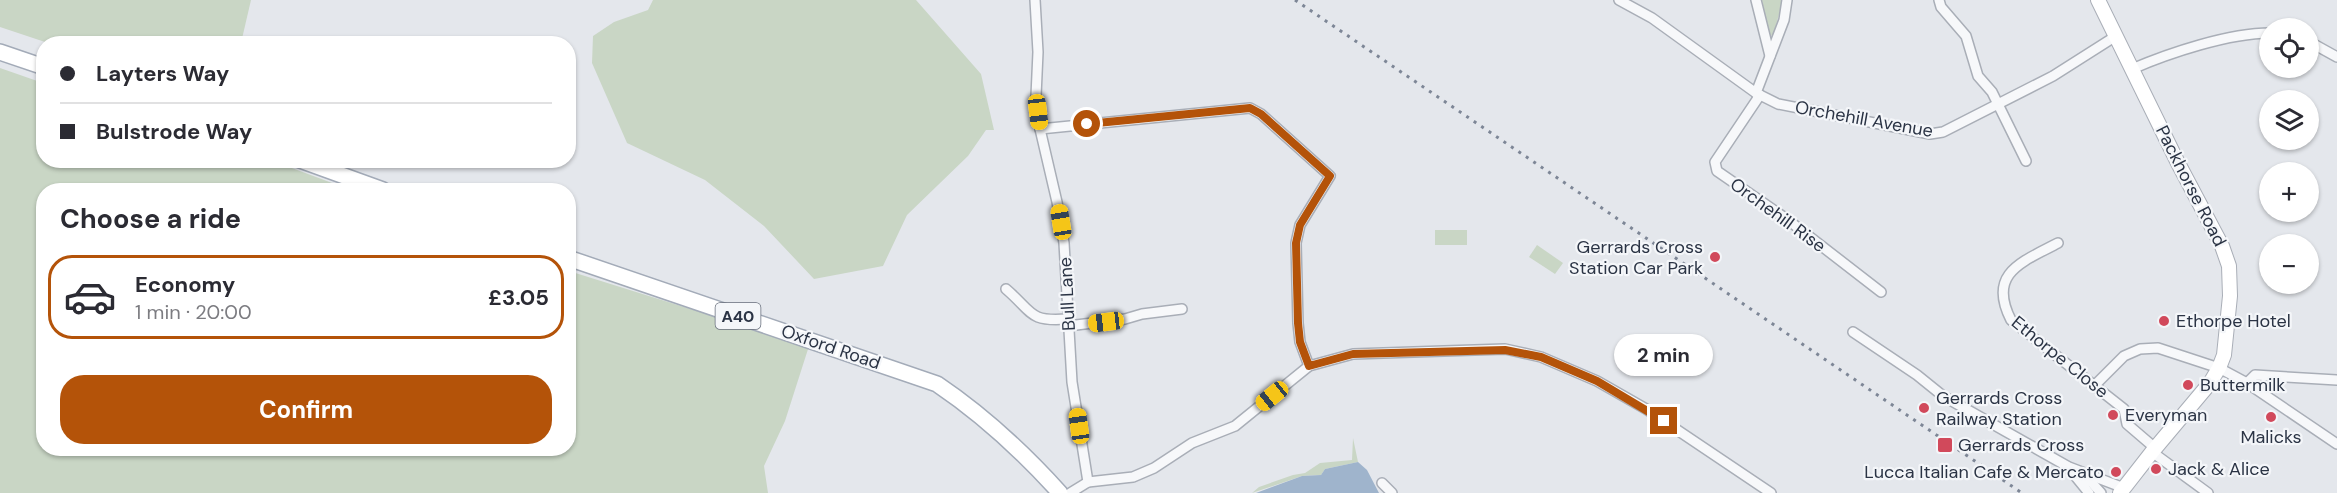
<!DOCTYPE html>
<html lang="en">
<head>
<meta charset="utf-8">
<style>
  body { margin:0; font-family:"DM Sans",sans-serif; background:#f7f7f7; color:#2b2b33; height:100vh; display:flex; flex-direction:column; font-size:22px; white-space:nowrap }
  * { box-sizing:border-box; margin:0 }
  p { font-size:20px; color:#7c7c81 }
  .icon { flex:none; width:33px; height:33px; fill:none; stroke:currentColor; stroke-width:2; stroke-linecap:round; stroke-linejoin:round }
  .map { position:relative; flex:1; overflow:hidden }
  .sheet { position:absolute; left:36px; top:183px; width:540px; height:273px; display:flex; flex-direction:column; background:#fff; border-radius:24px; box-shadow:0 2px 4px #0004 }
  .sheet>* { flex:none }
  .banner { position:absolute; left:36px; top:36px; width:540px; height:132px; border-radius:24px; box-shadow:0 2px 4px #0004; display:grid; align-content:center; height:132px; padding:0 24px; background:#fff }
  .controls { position:absolute; left:2259px; top:18px; display:grid; gap:12px }
  .controls a { display:grid; place-items:center; width:60px; height:60px; border-radius:50%; background:#fff; box-shadow:0 2px 4px #0004; font-size:30px }
  .end { position:absolute; width:27px; height:27px; margin:-14px; border:8px solid #b45309; background:#fff; box-shadow:0 0 0 3px #fff }
  .from { border-radius:50% }
  .bubble { position:absolute; height:42px; border-radius:21px; background:#fff; box-shadow:0 2px 4px #0004; font-size:20px; font-weight:700; line-height:42px; text-align:center }
  .car { position:absolute; width:18px; height:36px; margin:-18px -9px; border-radius:8px; box-shadow:0 0 4px 2px #0007; background:linear-gradient(#f5c518 24%,#345 0 40%,#f5c518 0 76%,#345 0 86%,#f5c518 0) }
  .banner b { display:flex; align-items:center; gap:21px; height:57px; font-size:22px }
  .banner b+b { border-top:2px solid #e1e1e2 }
  .banner i { width:15px; height:15px; background:#2b2b33 }
  ul { padding:0; list-style:none }
  li { display:flex; align-items:center; gap:18px; height:84px; margin:0 12px 9px; padding:0 12px; border:3px solid transparent; border-radius:24px }
  li div { flex:1 }
  li b { display:block; font-size:22px }
  li em { font-style:normal; font-weight:700 }
  li.active { border-color:#b45309 }
  li>.icon { width:54px; height:54px; stroke-width:1.5 }
  h2 { padding:0 24px; font-size:27px; line-height:72px }
  .action { display:flex; gap:12px; margin-top:auto; padding:12px 24px }
  .action a { flex:1; height:69px; border-radius:24px; background:#b45309; color:#fff; font-size:24px; font-weight:700; line-height:69px; text-align:center }
  .map>svg:first-child { display:block }
  .green { fill:#c9d6c5 }
  .water { fill:#9fb4cc }
  .lines { fill:none; stroke-linecap:round; stroke-linejoin:round }
  .minor-casing { stroke:#a9aeb7; stroke-width:12 }
  .secondary-casing { stroke:#a9aeb7; stroke-width:16 }
  .primary-casing { stroke:#a3abb8; stroke-width:18 }
  .minor { stroke:#f7f8fa; stroke-width:9 }
  .secondary { stroke:#fff; stroke-width:14 }
  .primary { stroke:#fff; stroke-width:15 }
  .rail { stroke:#7d8696; stroke-width:3; stroke-dasharray:3 6; stroke-linecap:butt }
  .route { stroke:#b45309; stroke-width:8 }
  .poi-dot { fill:#d1495b; stroke:#f4f6f9; stroke-width:2 }
  .labels { text-anchor:middle; dominant-baseline:central; stroke-width:4.5; stroke-linejoin:round; paint-order:stroke }
  .shield { fill:#f4f6f9; stroke:#676e7b; stroke-width:1.5 }
  .shield-label { font-size:16px; font-weight:bold; fill:#2b3445 }
  .street-label { font-size:18px; fill:#2b3445; stroke:#f4f6f9 }
  .poi-label { font-size:18px; fill:#2b3445; stroke:#f4f6f9; text-anchor:start }
</style>
</head>
<body>
<div class="map">
<svg width="2337" height="493" viewBox="0 0 2337 493">
  <rect width="100%" height="100%" fill="#e4e7ec"/>
  <g class="green">
    <polygon points="0,0 251,0 241,43 48,43 0,27"/>
    <polygon points="653,0 916,0 981,74 994,130 986,130 968,156 907,215 883,266 814,279 764,226 705,180 627,143 592,63 593,36 614,22 648,10"/>
    <polygon points="1762,0 1783,0 1773,36 1768,34"/>
    <polygon points="0,68 43,83 44,160 273,161 351,190 44,190 44,448 568,448 569,271 809,346 785,421 764,466 768,493 0,493"/>
    <rect x="1435" y="230" width="32" height="15"/>
    <polygon points="1537,245 1563,263 1555,274 1529,257"/>
    <polygon points="1353,438 1358,462 1325,469 1321,475 1302,476 1252,493 1259,487 1293,475 1305,473 1320,463 1352,460"/>
  </g>
  <polygon class="water" points="1358,462 1367,470 1379,493 1256,493 1302,476 1321,475 1325,469"/>
  <g class="lines">
    <defs>
      <g id="minor">
        <polyline points="1035,0 1038,52 1036,96 1040,129 1057,202 1064,243 1072,382 1088,482"/>
        <polyline points="1619,0 1652,18 1756,93 1778,104 1930,134 1943,132 2053,76 2116,36"/>
        <polyline points="1756,0 1770,56"/>
        <polyline points="1939,0 1941,7 1966,36 1978,76 1992,92 2026,161"/>
        <polyline points="2308,41 2337,57"/>
        <path d="M2132 69C2169 53 2229 33 2270 33"/>
        <polyline points="1756,93 1784,20 1787,0"/>
        <polyline points="1760,95 1715,162 1717,171 1788,220 1881,292"/>
        <polyline points="1040,129 1250,108 1261,114 1330,176 1300,225 1296,243 1298,323 1300,342 1309,366"/>
        <path d="M2058 243C2022 262 1987 273 2011 320L2124 409 2127 424 2155 448"/>
        <path d="M1006 289C1033 312 1028 322 1067 319"/>
        <polyline points="1068,326 1125,319 1142,314 1182,309"/>
        <polyline points="1853,332 1917,375 1943,396 2067,466 2089,493"/>
        <polyline points="2247,383 2255,375 2337,380"/>
        <polyline points="2094,386 2124,356 2140,349 2158,348 2219,368 2247,383 2337,444"/>
        <polyline points="2152,452 2208,493"/>
        <polyline points="2069,467 2124,488"/>
        <polyline points="2082,476 2092,483 2101,493"/>
        <polyline points="1382,483 1392,493"/>
        <polyline points="1070,493 1088,482 1133,477 1154,468 1192,443 1235,426 1309,366 1353,354 1505,349 1541,357 1597,381 1646,409 1771,493"/>
      </g>
      <polyline id="secondary" points="2098,0 2178,163 2222,246 2229,266 2230,296 2224,355 2219,368 2210,383 2152,452 2120,493"/>
      <g id="primary">
        <polyline points="0,52 44,67"/>
        <polyline points="300,160 383,190"/>
        <path d="M568 258 937 384C983 415 1023 452 1060 493"/>
      </g>
    </defs>
    <use href="#minor" class="minor-casing"/>
    <use href="#secondary" class="secondary-casing"/>
    <use href="#primary" class="primary-casing"/>
    <use href="#minor" class="minor"/>
    <use href="#secondary" class="secondary"/>
    <use href="#primary" class="primary"/>
    <polyline class="rail" points="1295,0 2022,493"/>
  </g>
  <g class="lines">
    <polyline class="route" points="1087,124 1250,108 1261,114 1330,176 1300,225 1296,243 1298,323 1300,342 1309,366 1353,354 1505,350 1541,357 1597,381 1664,421"/>
  </g>
  <g class="poi-dot">
    <circle cx="1715" cy="257" r="6"/>
    <circle cx="2164" cy="321" r="6"/>
    <circle cx="2188" cy="385" r="6"/>
    <circle cx="1924" cy="408" r="6"/>
    <circle cx="2113" cy="415" r="6"/>
    <circle cx="2271" cy="417" r="6"/>
    <rect x="1937" y="437" width="16" height="16" rx="3"/>
    <circle cx="2156" cy="469" r="6"/>
    <circle cx="2116" cy="472" r="6"/>
  </g>
  <g class="labels">
    <rect class="shield" x="715.5" y="303" width="45" height="26" rx="4.5"/>
    <g class="shield-label">
      <text x="738" y="316">A40</text>
    </g>
    <g class="street-label">
      <text transform="translate(1864 119) rotate(10)">Orchehill Avenue</text>
      <text transform="translate(2191 186) rotate(63)">Packhorse Road</text>
      <text transform="translate(1778 215) rotate(36)">Orchehill Rise</text>
      <text transform="translate(1067 294) rotate(-93)">Bull Lane</text>
      <text transform="translate(831 347) rotate(19)">Oxford Road</text>
      <text transform="translate(2060 357) rotate(39)">Ethorpe Close</text>
    </g>
    <g class="poi-label">
      <text x="1703" y="247" text-anchor="end">Gerrards Cross<tspan x="1703" dy="21">Station Car Park</tspan></text>
      <text x="2176" y="321">Ethorpe Hotel</text>
      <text x="2200" y="385">Buttermilk</text>
      <text x="1936" y="398">Gerrards Cross<tspan x="1936" dy="21">Railway Station</tspan></text>
      <text x="2125" y="415">Everyman</text>
      <text x="2271" y="437" text-anchor="middle">Malicks</text>
      <text x="1958" y="445">Gerrards Cross</text>
      <text x="2168" y="469">Jack &amp; Alice</text>
      <text x="2104" y="472" text-anchor="end">Lucca Italian Cafe &amp; Mercato</text>
    </g>
  </g>
</svg>
<div class="controls">
<a><svg class="icon" aria-label="locate" viewBox="0 0 24 24"><circle cx="12" cy="12" r="6"/><path d="M12 2v4M12 18v4M2 12h4M18 12h4"/></svg></a>
<a><svg class="icon" aria-label="layers" viewBox="0 0 24 24"><path d="M12 4l9 5-9 5-9-5zM3 14l9 5 9-5"/></svg></a>
<a>+</a>
<a>−</a>
</div>
<i class="end from" style="left:1087px;top:124px"></i>
<i class="end" style="left:1664px;top:421px"></i>
<div class="bubble" style="left:1614px;top:334px;width:99px">2 min</div>
<i class="car" style="left:1038px;top:112px;rotate:173deg"></i>
<i class="car" style="left:1061px;top:222px;rotate:351deg"></i>
<i class="car" style="left:1106px;top:322px;rotate:263deg"></i>
<i class="car" style="left:1272px;top:396px;rotate:231deg"></i>
<i class="car" style="left:1079px;top:426px;rotate:352deg"></i>
<div class="banner">
<b><i class="from"></i>Layters Way</b>
<b><i></i>Bulstrode Way</b>
</div>
<section class="sheet">
<h2>Choose a ride</h2>
<ul>
<li class="active"><svg class="icon" aria-label="car" viewBox="0 0 24 24"><path d="M5 17H2v-5l4-1 3-4h7l3 4 3 1v5h-3M9 17h6M6 11h13"/><circle cx="7" cy="17" r="2"/><circle cx="17" cy="17" r="2"/></svg><div><b>Economy</b><p>1 min · 20:00</p></div><em>£3.05</em></li>
</ul>
<div class="action"><a>Confirm</a></div>
</section>
</div>
</body>
</html>
